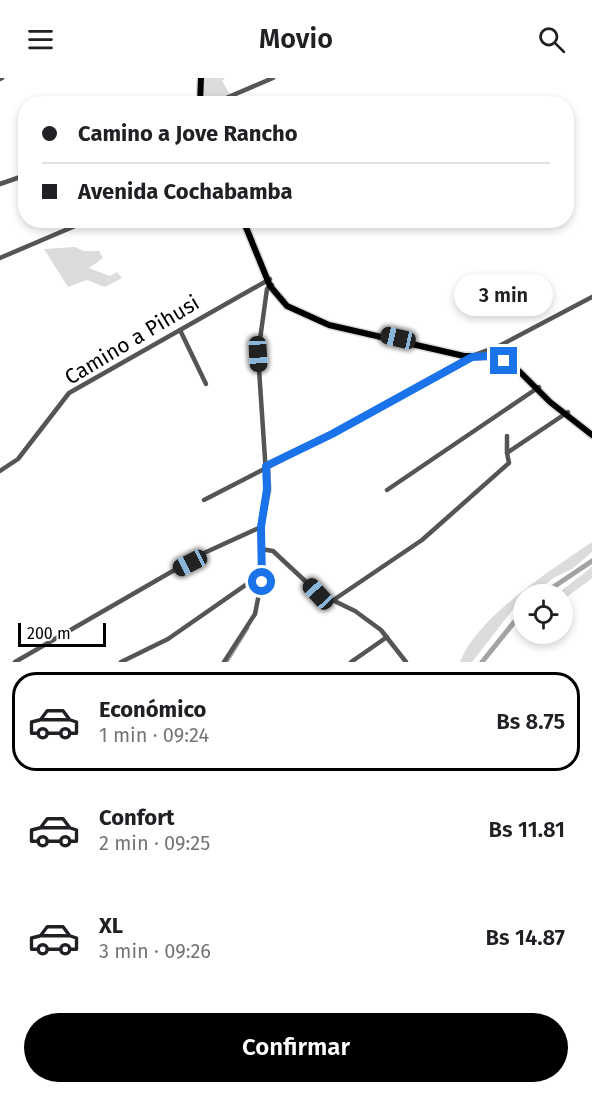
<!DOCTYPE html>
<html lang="es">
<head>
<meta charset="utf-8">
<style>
  body { margin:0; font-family:"Fira Sans",sans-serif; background:#f2f2f2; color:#202124; height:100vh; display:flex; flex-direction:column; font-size:22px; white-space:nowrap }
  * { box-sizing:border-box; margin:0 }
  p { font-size:20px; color:#757577 }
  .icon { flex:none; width:33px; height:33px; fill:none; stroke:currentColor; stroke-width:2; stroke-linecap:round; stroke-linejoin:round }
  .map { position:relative; height:584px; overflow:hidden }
  .panel { display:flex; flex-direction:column; background:#fff; flex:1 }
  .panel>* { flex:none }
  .hud { position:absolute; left:18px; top:18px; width:556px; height:132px; border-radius:24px; box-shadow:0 3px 9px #0003; display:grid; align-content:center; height:132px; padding:0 24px; background:#fff }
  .fabs { position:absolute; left:513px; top:506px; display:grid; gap:12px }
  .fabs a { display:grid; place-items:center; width:60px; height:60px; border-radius:50%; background:#fff; box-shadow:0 3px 9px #0003; font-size:30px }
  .scale { position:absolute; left:18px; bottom:15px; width:88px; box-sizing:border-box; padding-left:6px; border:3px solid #000; border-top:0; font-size:16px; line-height:21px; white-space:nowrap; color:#000; -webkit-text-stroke:4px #fff; paint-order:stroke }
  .end { position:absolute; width:27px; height:27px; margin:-14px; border:8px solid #1a73e8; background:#fff; box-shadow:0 0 0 3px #fff }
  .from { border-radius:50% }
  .bubble { position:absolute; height:42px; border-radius:21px; background:#fff; box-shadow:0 3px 9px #0003; font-size:20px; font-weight:600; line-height:42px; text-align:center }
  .car { position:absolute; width:18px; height:36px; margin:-18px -9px; border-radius:8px; box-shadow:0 0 4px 2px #0007; background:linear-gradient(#222 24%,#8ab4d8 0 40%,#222 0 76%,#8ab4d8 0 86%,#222 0) }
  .hud b { display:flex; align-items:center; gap:21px; height:57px; font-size:22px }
  .hud b+b { border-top:2px solid #e0e0e0 }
  .hud i { width:15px; height:15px; background:#202124 }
  ul { padding:10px 0 0; list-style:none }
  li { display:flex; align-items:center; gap:18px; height:99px; margin:0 12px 9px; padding:0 12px; border:3px solid transparent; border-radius:24px }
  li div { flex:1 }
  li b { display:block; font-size:22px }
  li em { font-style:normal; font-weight:600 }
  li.current { border-color:#000 }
  li>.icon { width:54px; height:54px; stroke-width:1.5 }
  .button { display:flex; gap:12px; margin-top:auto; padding:12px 24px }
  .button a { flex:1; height:69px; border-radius:36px; background:#000; color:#fff; font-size:24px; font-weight:600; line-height:69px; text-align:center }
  header { display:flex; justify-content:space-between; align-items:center; height:78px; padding:0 24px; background:#fff; font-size:27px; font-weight:600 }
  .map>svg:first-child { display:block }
  .green { fill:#dcdcdc }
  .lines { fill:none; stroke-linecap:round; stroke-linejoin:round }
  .canal { stroke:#a3a3a3; stroke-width:3 }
  .river { stroke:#a3a3a3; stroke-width:5 }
  .major-casing { stroke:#dbdbdb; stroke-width:9 }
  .minor { stroke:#555; stroke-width:4.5 }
  .major { stroke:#000; stroke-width:6 }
  .route { stroke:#1a73e8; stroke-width:8 }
  .labels { text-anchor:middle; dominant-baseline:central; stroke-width:5; stroke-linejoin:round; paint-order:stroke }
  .street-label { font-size:21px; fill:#000; stroke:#fff }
</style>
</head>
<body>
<header><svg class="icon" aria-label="menu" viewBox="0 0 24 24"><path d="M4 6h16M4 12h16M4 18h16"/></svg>Movio<svg class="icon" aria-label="search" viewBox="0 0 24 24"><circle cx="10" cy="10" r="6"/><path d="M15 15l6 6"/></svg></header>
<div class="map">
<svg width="592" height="584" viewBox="0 0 592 584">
  <rect width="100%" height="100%" fill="#fff"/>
  <g class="green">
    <polygon points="202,0 225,0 222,3 230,16 201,26"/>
    <polygon points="75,169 84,173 99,173 103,180 89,190 110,198 117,194 122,200 105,209 87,202 68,209 44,171"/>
    <path d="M592 464V474L572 491 553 500 535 516H524L523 525 514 530 472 584H460C478 538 551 492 592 464Z"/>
    <polygon points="592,489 592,500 563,522 562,516 557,516"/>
  </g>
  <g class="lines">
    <g class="canal">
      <polyline points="267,427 270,412 269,390"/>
      <polyline points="227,584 248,550"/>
    </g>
    <g class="river">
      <polyline points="543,516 592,483"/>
      <polyline points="482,584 524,532"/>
    </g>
    <defs>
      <g id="major">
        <polyline points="200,26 201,0"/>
        <polyline points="243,142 270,208 287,228 329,247 464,278 489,278 504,283 520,294 550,324 592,357"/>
      </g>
    </defs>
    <use href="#major" class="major-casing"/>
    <g class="minor">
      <polyline points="0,1 2,0"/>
      <polyline points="212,26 273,0"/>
      <polyline points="0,106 26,97"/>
      <polyline points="0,180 89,142"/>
      <polyline points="180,252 206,306"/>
      <polyline points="507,358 507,375"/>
      <polyline points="0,393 18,381 69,315 270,201"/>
      <polyline points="387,412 539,309"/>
      <polyline points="204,422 332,356 477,276 501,267 592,219"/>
      <polyline points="261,471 273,473 318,515 355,533 381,552 406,584"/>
      <polyline points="332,523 422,462 509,385 507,375 568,334"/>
      <polyline points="15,584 204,475 261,449"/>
      <polyline points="121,584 168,561 263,495"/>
      <polyline points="224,584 255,536 263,495 261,449 267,411 258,276 267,211 272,207"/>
      <polyline points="351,584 387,559"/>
    </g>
    <use href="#major" class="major"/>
  </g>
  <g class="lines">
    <polyline class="route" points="262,504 261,449 267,411 266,388 332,356 472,279 489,278 504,283"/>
  </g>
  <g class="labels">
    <g class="street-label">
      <text transform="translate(132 262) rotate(-31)">Camino a Pihusi</text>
    </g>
  </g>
</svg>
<div class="fabs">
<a><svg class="icon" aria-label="locate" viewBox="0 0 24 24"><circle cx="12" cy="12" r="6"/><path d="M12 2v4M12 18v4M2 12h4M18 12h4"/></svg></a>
</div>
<div class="scale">200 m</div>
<i class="end from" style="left:262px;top:504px"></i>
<i class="end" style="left:504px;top:283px"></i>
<div class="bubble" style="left:454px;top:196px;width:99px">3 min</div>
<i class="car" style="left:398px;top:260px;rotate:283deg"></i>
<i class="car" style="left:258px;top:276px;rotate:177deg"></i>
<i class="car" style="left:190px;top:485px;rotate:243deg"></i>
<i class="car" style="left:318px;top:516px;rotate:317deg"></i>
<div class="hud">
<b><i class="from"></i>Camino a Jove Rancho</b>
<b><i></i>Avenida Cochabamba</b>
</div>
</div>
<section class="panel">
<ul>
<li class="current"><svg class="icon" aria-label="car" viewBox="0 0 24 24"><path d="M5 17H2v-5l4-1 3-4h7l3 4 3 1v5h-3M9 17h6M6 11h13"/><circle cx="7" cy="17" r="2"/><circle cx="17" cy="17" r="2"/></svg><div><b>Económico</b><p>1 min · 09:24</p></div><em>Bs 8.75</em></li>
<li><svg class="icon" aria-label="car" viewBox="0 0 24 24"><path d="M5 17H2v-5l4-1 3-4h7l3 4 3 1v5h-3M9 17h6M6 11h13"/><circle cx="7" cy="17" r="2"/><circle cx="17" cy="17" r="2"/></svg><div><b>Confort</b><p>2 min · 09:25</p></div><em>Bs 11.81</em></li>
<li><svg class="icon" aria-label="car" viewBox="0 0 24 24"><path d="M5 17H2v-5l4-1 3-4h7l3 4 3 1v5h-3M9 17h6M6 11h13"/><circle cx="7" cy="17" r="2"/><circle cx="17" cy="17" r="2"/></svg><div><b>XL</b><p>3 min · 09:26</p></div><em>Bs 14.87</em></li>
</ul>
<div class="button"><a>Confirmar</a></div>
</section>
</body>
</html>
